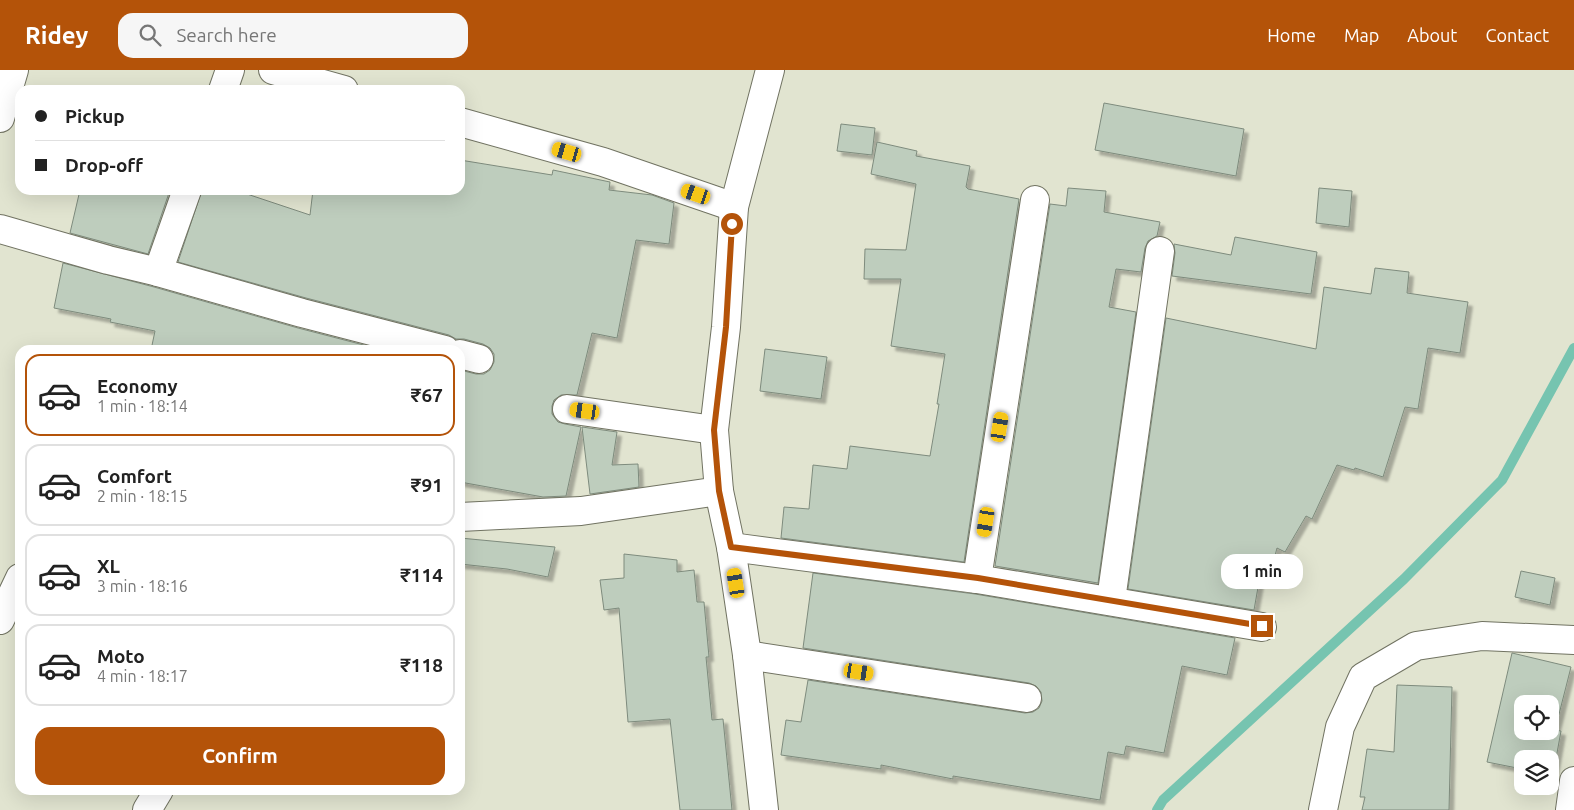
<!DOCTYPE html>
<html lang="en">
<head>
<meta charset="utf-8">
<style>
  body { margin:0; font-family:Ubuntu,sans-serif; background:#f6f6f6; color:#222; height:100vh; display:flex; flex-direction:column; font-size:19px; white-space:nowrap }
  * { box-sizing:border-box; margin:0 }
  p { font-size:16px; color:#767676 }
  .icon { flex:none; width:28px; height:28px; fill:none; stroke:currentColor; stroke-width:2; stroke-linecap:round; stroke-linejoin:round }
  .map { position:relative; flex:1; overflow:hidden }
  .side { position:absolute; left:15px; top:275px; width:450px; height:450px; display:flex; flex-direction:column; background:#fff; border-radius:15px; box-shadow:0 5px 20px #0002 }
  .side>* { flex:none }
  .top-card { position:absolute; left:15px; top:15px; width:450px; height:110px; border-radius:15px; box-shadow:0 5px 20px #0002; display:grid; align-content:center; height:110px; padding:0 20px; background:#fff }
  .tools { position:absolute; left:1514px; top:625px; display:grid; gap:10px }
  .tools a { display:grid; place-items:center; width:45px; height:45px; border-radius:10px; background:#fff; box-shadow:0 5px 20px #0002; font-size:25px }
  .end { position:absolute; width:22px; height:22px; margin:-11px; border:6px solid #b45309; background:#fff; box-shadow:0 0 0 2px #fff }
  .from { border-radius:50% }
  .bubble { position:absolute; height:35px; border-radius:15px; background:#fff; box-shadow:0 5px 20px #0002; font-size:16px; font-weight:600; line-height:35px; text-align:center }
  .car { position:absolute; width:15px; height:30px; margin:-15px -8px; border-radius:6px; box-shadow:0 0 4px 1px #0007; background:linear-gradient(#f5c518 24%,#345 0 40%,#f5c518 0 76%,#345 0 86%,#f5c518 0) }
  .top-card b { display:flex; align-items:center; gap:18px; height:48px; font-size:19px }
  .top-card b+b { border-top:1px solid #e0e0e0 }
  .top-card i { width:12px; height:12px; background:#222 }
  ul { padding:9px 0 0; list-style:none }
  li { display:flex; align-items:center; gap:15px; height:82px; margin:0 10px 8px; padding:0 10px; border:2px solid #e0e0e0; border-radius:15px }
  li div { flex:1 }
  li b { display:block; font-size:19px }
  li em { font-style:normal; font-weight:600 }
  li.on { border-color:#b45309 }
  li>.icon { width:45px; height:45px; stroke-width:1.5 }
  .action { display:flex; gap:10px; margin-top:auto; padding:10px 20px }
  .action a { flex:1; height:58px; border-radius:15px; background:#b45309; color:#fff; font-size:20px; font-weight:600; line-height:58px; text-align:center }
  header { display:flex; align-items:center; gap:30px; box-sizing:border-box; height:70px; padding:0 25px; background:#b45309; color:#fff }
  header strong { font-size:24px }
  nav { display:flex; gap:28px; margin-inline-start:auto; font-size:18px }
  .search { width:350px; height:45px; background:#f6f6f6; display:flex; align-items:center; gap:12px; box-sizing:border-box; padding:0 18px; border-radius:15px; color:#767676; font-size:19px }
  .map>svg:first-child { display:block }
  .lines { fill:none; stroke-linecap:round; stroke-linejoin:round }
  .stream { stroke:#76c4b0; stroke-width:10 }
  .building { fill:#becdbd; stroke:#7e8b7d; fill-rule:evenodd; filter:url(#shadow) }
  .minor-casing { stroke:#717362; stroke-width:30 }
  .minor { stroke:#fff; stroke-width:28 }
  .route { stroke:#b45309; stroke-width:6 }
</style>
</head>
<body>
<header>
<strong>Ridey</strong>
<div class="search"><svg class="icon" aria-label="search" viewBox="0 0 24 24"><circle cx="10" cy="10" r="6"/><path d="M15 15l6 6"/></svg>Search here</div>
<nav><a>Home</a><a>Map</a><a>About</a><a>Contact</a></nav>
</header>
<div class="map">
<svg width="1574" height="740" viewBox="0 0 1574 740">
  <defs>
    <filter id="shadow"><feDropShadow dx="4.5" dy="4.5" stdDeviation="1" flood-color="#0004"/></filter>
  </defs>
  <rect width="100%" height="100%" fill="#e1e4d0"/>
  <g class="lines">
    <polyline class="stream" points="1157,740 1163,730 1404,509 1502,410 1574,278"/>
  </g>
  <g class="building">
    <polygon points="1104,33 1244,59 1236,106 1095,80"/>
    <polygon points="841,54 875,58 872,85 837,81"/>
    <polygon points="877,72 917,81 916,86 970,96 966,117 968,119 1019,129 964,492 781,468 784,437 809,439 813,395 847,399 850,376 930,386 939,334 937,334 945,284 891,276 901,209 864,209 865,179 906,180 916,114 871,104"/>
    <polygon points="460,90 552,105 553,100 610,112 609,120 652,125 674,133 669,174 636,170 617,268 592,263 577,325 561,325 554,330 552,336 552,344 558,352 565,354 581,357 566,426 543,427 460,412 460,300 476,304 484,304 490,300 494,292 494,284 490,278 483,274 464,269 456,269 449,265 306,228 178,192 202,120 235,120 310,145 313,120 460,120"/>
    <polygon points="1068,118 1106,121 1104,142 1160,152 1157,166 1148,171 1145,178 1141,202 1116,199 1109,237 1136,242 1098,513 995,496 1050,134 1066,136"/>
    <polygon points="1319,118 1352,121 1349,157 1316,153"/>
    <polygon points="80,120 170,120 148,184 70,163"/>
    <polygon points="1235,167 1317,182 1311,224 1172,206 1175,183 1174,174 1231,185"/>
    <polygon points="63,193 154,217 298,258 383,280 151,280 155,261 110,252 111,249 54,238"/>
    <polygon points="1375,198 1409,202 1407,223 1468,232 1460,283 1428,278 1418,339 1405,337 1383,407 1355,398 1354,400 1337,395 1312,449 1306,446 1285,482 1277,478 1269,508 1260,506 1254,540 1128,519 1166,248 1316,279 1324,217 1371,224"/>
    <polygon points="765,279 827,287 821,329 760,321"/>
    <polygon points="582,357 617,362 612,395 638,394 639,417 590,424"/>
    <polygon points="460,468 555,477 548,507 507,499 460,494"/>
    <polygon points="624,484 677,490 677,502 694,500 697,532 704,532 709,587 706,587 712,650 723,649 732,740 680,740 670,649 628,652 619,538 604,540 600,510 624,508"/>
    <polygon points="1521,501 1555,508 1550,535 1515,527"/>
    <polygon points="813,503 975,524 1235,568 1227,605 1182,596 1164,683 1126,676 1124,685 1108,682 1100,730 953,706 953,709 881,695 881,699 781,685 786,650 801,652 808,610 1025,643 1033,642 1039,638 1042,631 1041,622 1036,616 1029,613 803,578"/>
    <path d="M1512 583 1571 597 1555 660 1561 661 1553 705H1550V689H1522V699L1487 692ZM1522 634H1550V661H1522Z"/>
    <polygon points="1397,615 1452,617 1449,740 1362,740 1365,727 1360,727 1367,679 1394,682"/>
  </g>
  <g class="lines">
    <defs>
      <g id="minor">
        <polyline points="273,0 344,20"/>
        <polyline points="223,20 230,0"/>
        <polyline points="0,48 14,0"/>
        <polyline points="460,52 603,92 734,137"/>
        <polyline points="187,120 158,202 302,243 445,280"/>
        <polyline points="0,159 108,190 158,202"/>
        <polyline points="460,284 479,289"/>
        <polyline points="567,339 714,360"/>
        <polyline points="460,447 581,441 719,421"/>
        <polyline points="731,477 977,509 1262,557"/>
        <polyline points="977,509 1035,130"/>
        <polyline points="1111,530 1160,181"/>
        <polyline points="0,550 20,508"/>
        <polyline points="747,585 1027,628"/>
        <polyline points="147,740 159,720"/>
        <polyline points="764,740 747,585 731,477 719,421 714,360 726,257 734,137 770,0"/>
        <polyline points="1323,740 1340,657 1363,607 1416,576 1482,566 1574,570"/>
        <polyline points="1570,740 1574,711"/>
      </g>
    </defs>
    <use href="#minor" class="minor-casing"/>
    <use href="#minor" class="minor"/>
  </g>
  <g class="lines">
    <polyline class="route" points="732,154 726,257 714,360 719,421 731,477 978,508 1262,556"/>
  </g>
</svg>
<div class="tools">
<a><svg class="icon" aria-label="locate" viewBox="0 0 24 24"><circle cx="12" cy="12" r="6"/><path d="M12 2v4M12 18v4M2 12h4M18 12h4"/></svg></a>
<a><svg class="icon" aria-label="layers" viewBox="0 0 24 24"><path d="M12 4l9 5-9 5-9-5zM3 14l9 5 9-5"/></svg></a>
</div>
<i class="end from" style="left:732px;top:154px"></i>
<i class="end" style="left:1262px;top:556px"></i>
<div class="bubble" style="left:1221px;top:484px;width:82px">1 min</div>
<i class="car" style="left:567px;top:82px;rotate:286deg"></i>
<i class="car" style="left:696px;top:124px;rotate:289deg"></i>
<i class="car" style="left:585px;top:341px;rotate:278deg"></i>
<i class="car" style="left:1000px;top:357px;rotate:9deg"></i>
<i class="car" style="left:986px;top:452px;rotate:189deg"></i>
<i class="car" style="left:736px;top:513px;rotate:351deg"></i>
<i class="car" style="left:859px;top:602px;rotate:99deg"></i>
<div class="top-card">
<b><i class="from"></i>Pickup</b>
<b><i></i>Drop-off</b>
</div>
<section class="side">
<ul>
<li class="on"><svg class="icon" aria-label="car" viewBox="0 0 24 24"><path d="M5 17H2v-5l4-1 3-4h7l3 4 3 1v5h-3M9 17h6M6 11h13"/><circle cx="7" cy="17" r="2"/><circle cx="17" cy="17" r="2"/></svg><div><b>Economy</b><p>1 min · 18:14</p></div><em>₹67</em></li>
<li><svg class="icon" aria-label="car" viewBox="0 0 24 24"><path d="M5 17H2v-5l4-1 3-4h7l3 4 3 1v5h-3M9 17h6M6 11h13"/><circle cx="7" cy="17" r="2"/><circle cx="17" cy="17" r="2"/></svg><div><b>Comfort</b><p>2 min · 18:15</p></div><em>₹91</em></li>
<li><svg class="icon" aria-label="car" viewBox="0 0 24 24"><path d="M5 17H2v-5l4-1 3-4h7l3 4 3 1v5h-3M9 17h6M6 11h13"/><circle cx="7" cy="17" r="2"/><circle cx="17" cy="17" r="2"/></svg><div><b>XL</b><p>3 min · 18:16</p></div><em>₹114</em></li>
<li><svg class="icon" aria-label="car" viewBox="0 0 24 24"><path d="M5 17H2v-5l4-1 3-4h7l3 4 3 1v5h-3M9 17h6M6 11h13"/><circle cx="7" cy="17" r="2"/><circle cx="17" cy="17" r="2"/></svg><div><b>Moto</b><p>4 min · 18:17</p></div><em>₹118</em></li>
</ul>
<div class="action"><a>Confirm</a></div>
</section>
</div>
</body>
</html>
